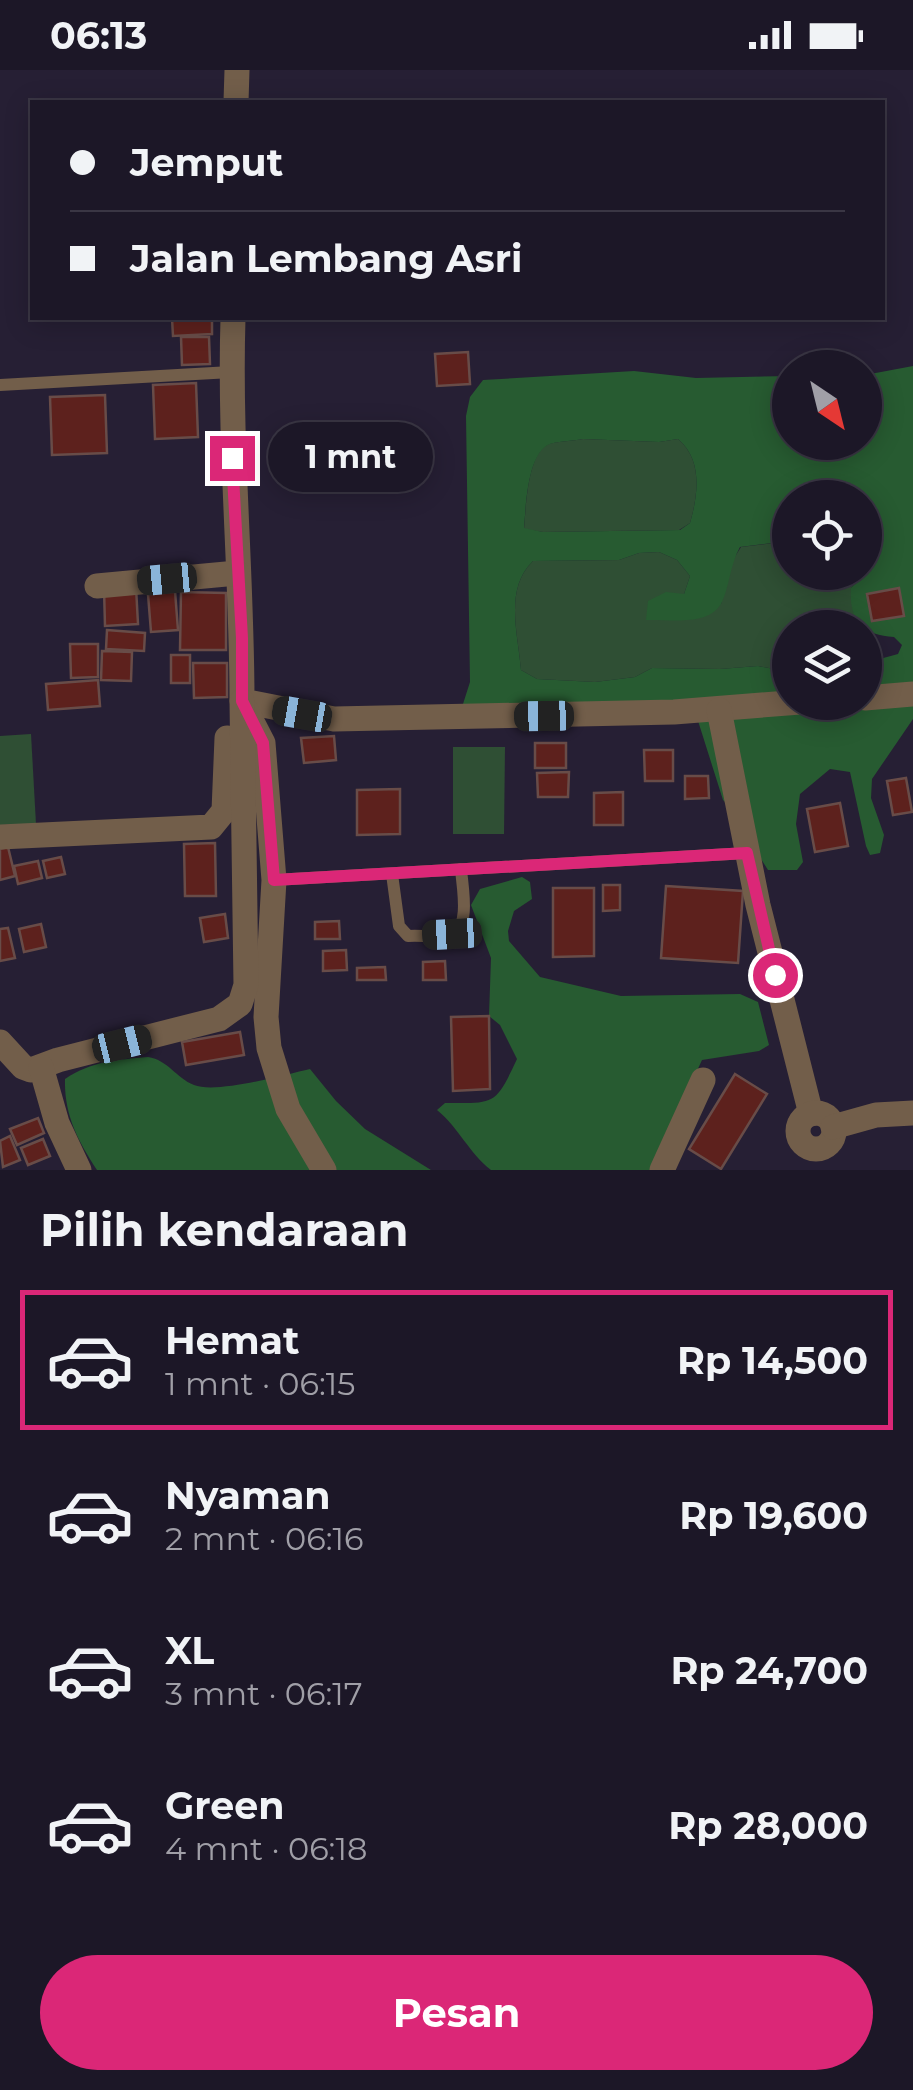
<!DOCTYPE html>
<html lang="id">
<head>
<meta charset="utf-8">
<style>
  body { margin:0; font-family:Montserrat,sans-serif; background:#25202f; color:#f1f3f6; height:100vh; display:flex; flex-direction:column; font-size:38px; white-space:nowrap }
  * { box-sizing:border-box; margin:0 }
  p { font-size:32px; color:#a09fa7 }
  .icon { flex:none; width:55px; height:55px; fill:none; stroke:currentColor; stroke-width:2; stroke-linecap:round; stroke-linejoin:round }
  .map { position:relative; height:1100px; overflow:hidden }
  .details { display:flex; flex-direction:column; background:#1c1727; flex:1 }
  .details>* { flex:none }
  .banner { position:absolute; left:30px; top:30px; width:855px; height:220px; border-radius:0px; box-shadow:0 5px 25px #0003,0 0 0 2px #3a3644; display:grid; align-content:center; height:220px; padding:0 40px; background:#1c1727 }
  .needle { width:65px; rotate:145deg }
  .fabs { position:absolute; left:772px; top:280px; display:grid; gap:20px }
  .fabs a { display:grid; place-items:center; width:110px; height:110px; border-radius:50%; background:#1c1727; box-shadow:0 5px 25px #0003,0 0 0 2px #3a3644; font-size:50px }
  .end { position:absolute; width:45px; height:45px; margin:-22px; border:12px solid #db2777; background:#fff; box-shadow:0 0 0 5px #fff }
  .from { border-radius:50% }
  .bubble { position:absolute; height:70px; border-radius:35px; background:#1c1727; box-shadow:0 5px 25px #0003,0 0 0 2px #3a3644; font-size:32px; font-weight:700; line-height:70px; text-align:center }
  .car { position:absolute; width:30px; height:60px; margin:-30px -15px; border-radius:12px; box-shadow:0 0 8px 2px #0007; background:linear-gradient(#222 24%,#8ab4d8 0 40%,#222 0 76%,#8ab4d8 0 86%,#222 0) }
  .banner b { display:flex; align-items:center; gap:35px; height:95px; font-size:38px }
  .banner b+b { border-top:2px solid #3a3644 }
  .banner i { width:25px; height:25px; background:#f1f3f6 }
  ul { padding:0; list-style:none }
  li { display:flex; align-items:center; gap:30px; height:140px; margin:0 20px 15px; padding:0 20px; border:5px solid transparent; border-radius:0px }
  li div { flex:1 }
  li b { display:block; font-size:38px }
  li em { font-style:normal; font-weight:700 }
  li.selected { border-color:#db2777 }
  li>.icon { width:90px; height:90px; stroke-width:1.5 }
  h2 { padding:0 40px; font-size:45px; line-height:120px }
  .cta { display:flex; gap:20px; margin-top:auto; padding:20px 40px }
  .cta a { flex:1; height:115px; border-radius:60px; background:#db2777; color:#fff; font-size:40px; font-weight:700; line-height:115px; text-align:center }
  .status { display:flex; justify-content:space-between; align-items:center; height:70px; padding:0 50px; background:#1c1727; direction:ltr }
  .status svg { height:28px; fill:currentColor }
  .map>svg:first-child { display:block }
  .green { fill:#2f4f34 }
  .forest { fill:#275b31; fill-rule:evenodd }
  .building { fill:#5d211d; stroke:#684c48; stroke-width:2.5 }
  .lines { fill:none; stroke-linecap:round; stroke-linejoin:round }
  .lane { stroke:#725e4a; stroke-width:12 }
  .street { stroke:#725e4a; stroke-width:25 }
  .route { stroke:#db2777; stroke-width:12 }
</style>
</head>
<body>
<div class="status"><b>06:13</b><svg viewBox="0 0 49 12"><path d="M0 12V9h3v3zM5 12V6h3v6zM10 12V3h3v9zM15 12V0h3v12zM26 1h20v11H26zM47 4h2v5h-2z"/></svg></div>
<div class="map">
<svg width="913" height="1100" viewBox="0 0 913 1100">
  <rect width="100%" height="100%" fill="#261f34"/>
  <g class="green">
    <path d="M583 369 659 372 678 369C703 390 698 425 690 453L679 460 543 462 524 459C526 438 527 383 549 374 559 371 572 371 583 369Z"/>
    <path d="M790 471V502H865V479L874 487 865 505 851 518 859 555 864 557 790 558V602L758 596 720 599 652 598 635 607 595 612 537 609 521 600C518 563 504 519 533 491L619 490 639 483 659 482 677 490 690 506 684 524 721 534 731 493 741 477Z"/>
    <polygon points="31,664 36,754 0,755 0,666"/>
    <polygon points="453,677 505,677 504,764 453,764"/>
  </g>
  <g class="forest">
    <path d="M913 296V649L872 709 871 728 884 765 880 783 870 785 866 776 850 702 830 699 800 724 796 754 803 792 797 800H768L754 778 750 757 723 730 693 635 463 634 470 612 466 346 470 327 483 310 634 301 696 308 790 306V372H865V305ZM583 369 659 372 678 369C703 390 698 425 690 453L680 460 543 462 524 458C526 437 527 383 550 374 559 371 572 371 583 369ZM790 428H865V479L874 487 865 505 851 518C849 551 862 565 894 567L902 575 898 584 865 593V632H790V602L758 596 720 599 652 598 635 607 595 612 537 609 521 600C518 563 504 519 533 491L619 490 639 483 659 482 677 490 690 506 684 524 666 522 648 531 646 550C670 549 710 557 722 532 730 514 730 495 740 477L790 471Z"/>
    <path d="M522 807 530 812 532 829 514 841 508 861 509 871 540 907 621 926 740 924 758 932 769 975 759 981 702 990 670 1059 675 1100H491C469 1083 459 1058 437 1040L445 1033C495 1033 495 1036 517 989L500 955 489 946 491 888 471 835 480 819Z"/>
    <path d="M148 987C168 990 176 1008 194 1015 216 1024 284 1005 310 999L336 1031 365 1059 431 1100H97C78 1071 64 1045 65 1009 92 991 116 990 148 987Z"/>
  </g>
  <g class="building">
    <polygon points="172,248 212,248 212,264 173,266"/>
    <polygon points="181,267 209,267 210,294 182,295"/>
    <polygon points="468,282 470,314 437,316 435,284"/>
    <polygon points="196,313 198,367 155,369 153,315"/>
    <polygon points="105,325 107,383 52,385 50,327"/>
    <polygon points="136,517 138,554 105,556 104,518"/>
    <polygon points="899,518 904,546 872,551 867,524"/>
    <polygon points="175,521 178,560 151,562 148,524"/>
    <polygon points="181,522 226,523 226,580 180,580"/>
    <polygon points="107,560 145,563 144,581 106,579"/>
    <polygon points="70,574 98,574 98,607 71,608"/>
    <polygon points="102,581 132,582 131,611 101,610"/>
    <rect x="171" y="585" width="19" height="28"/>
    <polygon points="193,593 227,593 227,627 194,628"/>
    <polygon points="98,610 100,636 48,640 46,614"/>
    <polygon points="334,666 336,690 304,693 301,668"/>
    <rect x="535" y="673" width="31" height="25"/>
    <polygon points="644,680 673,680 673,711 645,711"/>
    <polygon points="569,702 568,727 538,727 537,703"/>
    <polygon points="685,706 708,706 709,728 685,729"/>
    <polygon points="906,708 912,742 893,745 887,711"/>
    <polygon points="400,719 400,764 357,765 357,720"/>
    <polygon points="623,722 623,755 594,755 594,723"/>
    <polygon points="840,733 848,776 815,782 807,739"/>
    <polygon points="215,773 216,826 185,826 184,774"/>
    <polygon points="8,777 15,806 0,810 0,779"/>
    <polygon points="61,787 65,804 47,808 43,791"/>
    <polygon points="38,791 42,808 18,814 14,796"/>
    <polygon points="603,815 620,815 620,840 603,841"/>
    <polygon points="666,816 743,821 738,893 661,888"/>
    <polygon points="553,818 594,818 594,886 553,887"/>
    <polygon points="225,844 228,868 204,872 200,848"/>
    <polygon points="339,851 340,869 315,869 315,852"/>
    <polygon points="41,854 46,877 24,882 19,859"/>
    <polygon points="8,858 15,888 0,891 0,859"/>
    <polygon points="346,880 347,900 323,901 323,881"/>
    <polygon points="445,891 446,910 423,910 423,892"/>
    <polygon points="385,897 386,910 357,910 357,898"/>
    <polygon points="489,946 490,1019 453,1021 451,947"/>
    <polygon points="240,962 244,985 186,995 182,972"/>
    <polygon points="735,1004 767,1024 721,1099 689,1079"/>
    <polygon points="38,1048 44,1063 17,1075 10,1059"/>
    <polygon points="10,1066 20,1090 3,1097 0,1071"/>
    <polygon points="43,1069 50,1086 28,1095 21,1078"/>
  </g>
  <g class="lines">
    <g class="lane">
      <polyline points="0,315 231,302"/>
      <path d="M392 804 399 856 408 866C421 865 440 868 452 864 471 857 462 815 461 799"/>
      <polyline points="274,810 747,783"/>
    </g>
    <g class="street">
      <polyline points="236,32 237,0"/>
      <path d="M233 248C229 377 242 502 242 631L334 649 674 642 800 632"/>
      <polyline points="97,516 237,503"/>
      <polyline points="865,628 913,624"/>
      <polyline points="246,640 263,673 274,810 266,947 269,978 288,1039 324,1100"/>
      <polyline points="719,640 758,835 811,1044"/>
      <polyline points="0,767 211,757 224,741 227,668"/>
      <polyline points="0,972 23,997 31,1000 58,990 219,949 240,934 246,915 242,631"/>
      <polyline points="41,997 57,1053 79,1100"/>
      <circle cx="816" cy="1061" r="18"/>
      <polyline points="833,1057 876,1045 913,1043"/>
      <polyline points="662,1100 703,1010"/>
    </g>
  </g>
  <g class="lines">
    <polyline class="route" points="232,388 242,568 242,631 263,673 274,810 747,783 775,905"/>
  </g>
</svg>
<div class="fabs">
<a><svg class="needle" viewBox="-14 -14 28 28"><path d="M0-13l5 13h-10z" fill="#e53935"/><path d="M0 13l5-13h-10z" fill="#a09fa7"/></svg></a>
<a><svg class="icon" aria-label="locate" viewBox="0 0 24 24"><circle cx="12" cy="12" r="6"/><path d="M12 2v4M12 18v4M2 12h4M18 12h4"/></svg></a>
<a><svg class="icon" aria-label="layers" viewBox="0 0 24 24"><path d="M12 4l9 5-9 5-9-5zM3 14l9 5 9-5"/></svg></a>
</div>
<i class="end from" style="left:775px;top:905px"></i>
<i class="end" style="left:232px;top:388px"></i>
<div class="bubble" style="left:268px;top:352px;width:165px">1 mnt</div>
<i class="car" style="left:167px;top:509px;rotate:265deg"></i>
<i class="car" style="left:302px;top:644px;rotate:280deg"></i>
<i class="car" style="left:544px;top:646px;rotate:269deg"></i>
<i class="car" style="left:452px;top:864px;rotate:267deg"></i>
<i class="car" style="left:122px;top:974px;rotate:76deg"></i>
<div class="banner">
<b><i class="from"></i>Jemput</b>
<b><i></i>Jalan Lembang Asri</b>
</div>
</div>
<section class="details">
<h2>Pilih kendaraan</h2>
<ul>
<li class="selected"><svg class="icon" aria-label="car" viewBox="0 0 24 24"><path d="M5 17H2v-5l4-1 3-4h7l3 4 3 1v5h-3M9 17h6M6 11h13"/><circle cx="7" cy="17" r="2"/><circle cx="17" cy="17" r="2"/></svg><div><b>Hemat</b><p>1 mnt · 06:15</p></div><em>Rp 14,500</em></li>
<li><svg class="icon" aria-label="car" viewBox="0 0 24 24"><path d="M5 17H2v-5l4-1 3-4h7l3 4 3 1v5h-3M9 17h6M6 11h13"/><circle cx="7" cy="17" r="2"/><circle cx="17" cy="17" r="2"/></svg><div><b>Nyaman</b><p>2 mnt · 06:16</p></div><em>Rp 19,600</em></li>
<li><svg class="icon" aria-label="car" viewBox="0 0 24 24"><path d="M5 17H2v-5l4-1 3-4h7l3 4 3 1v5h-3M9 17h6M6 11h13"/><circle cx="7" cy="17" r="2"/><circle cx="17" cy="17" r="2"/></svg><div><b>XL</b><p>3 mnt · 06:17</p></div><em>Rp 24,700</em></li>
<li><svg class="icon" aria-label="car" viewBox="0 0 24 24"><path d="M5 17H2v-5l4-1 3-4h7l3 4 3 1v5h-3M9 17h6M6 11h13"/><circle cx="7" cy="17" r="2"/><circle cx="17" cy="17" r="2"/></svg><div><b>Green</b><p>4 mnt · 06:18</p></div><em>Rp 28,000</em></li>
</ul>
<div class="cta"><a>Pesan</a></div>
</section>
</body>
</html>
